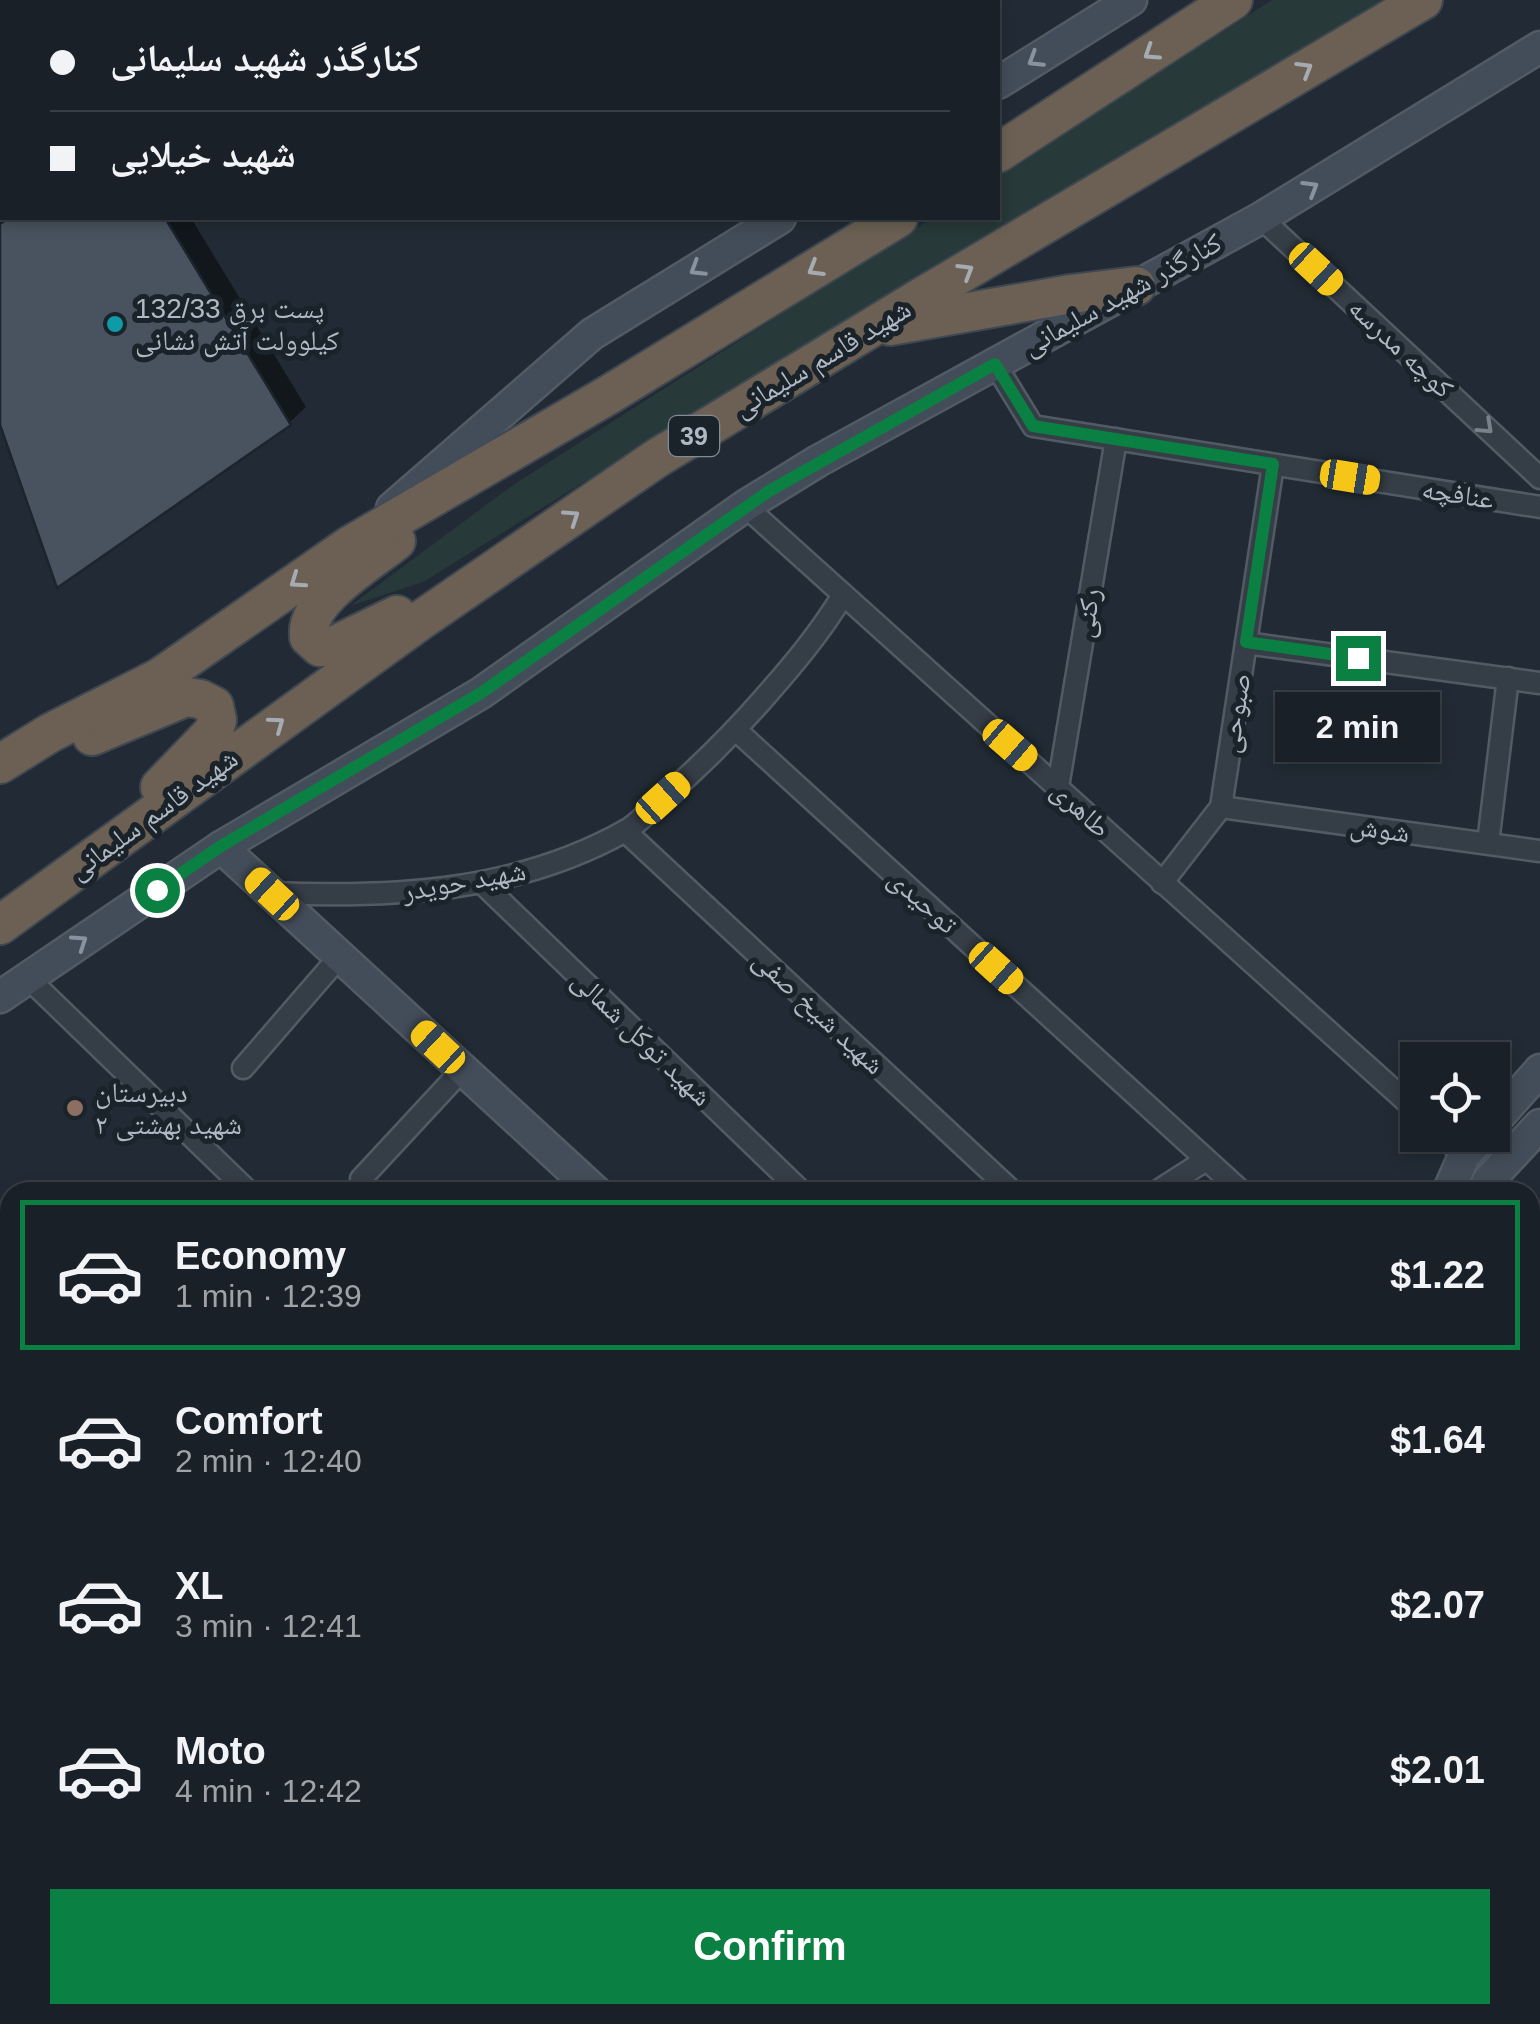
<!DOCTYPE html>
<html lang="en">
<head>
<meta charset="utf-8">
<style>
  body { margin:0; font-family:Helvetica,"Noto Naskh Arabic",sans-serif; background:#272d34; color:#f1f3f6; height:100vh; display:flex; flex-direction:column; font-size:38px; white-space:nowrap }
  * { box-sizing:border-box; margin:0 }
  p { font-size:32px; color:#9fa3a8 }
  .icon { flex:none; width:55px; height:55px; fill:none; stroke:currentColor; stroke-width:2; stroke-linecap:round; stroke-linejoin:round }
  .map { position:relative; flex:1; overflow:hidden }
  .side { position:absolute; left:0px; top:1182px; width:1540px; height:842px; display:flex; flex-direction:column; background:#1a2028; border-radius:30px 30px 0 0; box-shadow:0 5px 15px #0003,0 0 0 2px #383e45 }
  .side>* { flex:none }
  .top-card { position:absolute; left:0px; top:0px; width:1000px; height:220px; box-shadow:0 5px 15px #0003,0 0 0 2px #383e45; display:grid; align-content:center; height:220px; padding:0 50px; background:#1a2028 }
  .fabs { position:absolute; left:1400px; top:1042px; display:grid; gap:20px }
  .fabs a { display:grid; place-items:center; width:110px; height:110px; border-radius:0px; background:#1a2028; box-shadow:0 5px 15px #0003,0 0 0 2px #383e45; font-size:50px }
  .end { position:absolute; width:45px; height:45px; margin:-22px; border:12px solid #0b8043; background:#fff; box-shadow:0 0 0 5px #fff }
  .from { border-radius:50% }
  .bubble { position:absolute; height:70px; border-radius:0px; background:#1a2028; box-shadow:0 5px 15px #0003,0 0 0 2px #383e45; font-size:32px; font-weight:800; line-height:70px; text-align:center }
  .car { position:absolute; width:30px; height:60px; margin:-30px -15px; border-radius:12px; box-shadow:0 0 8px 2px #0007; background:linear-gradient(#f5c518 24%,#345 0 40%,#f5c518 0 76%,#345 0 86%,#f5c518 0) }
  .top-card b { display:flex; align-items:center; gap:35px; height:95px; font-size:38px }
  .top-card b+b { border-top:2px solid #383e45 }
  .top-card i { width:25px; height:25px; background:#f1f3f6 }
  ul { padding:18px 0 0; list-style:none }
  li { display:flex; align-items:center; gap:30px; height:150px; margin:0 20px 15px; padding:0 30px; border:5px solid transparent; border-radius:0px }
  li div { flex:1 }
  li b { display:block; font-size:38px }
  li em { font-style:normal; font-weight:800 }
  li.selected { border-color:#0b8043 }
  li>.icon { width:90px; height:90px; stroke-width:1.5 }
  .primary-button { display:flex; gap:20px; margin-top:auto; padding:20px 50px }
  .primary-button a { flex:1; height:115px; border-radius:0px; background:#0b8043; color:#fff; font-size:40px; font-weight:800; line-height:115px; text-align:center }
  .map>svg:first-child { display:block }
  .green { fill:#273938 }
  .shadow { fill:#0007 }
  .building { fill:#48535f; stroke:#1c242d; stroke-width:2.5 }
  .lines { fill:none; stroke-linecap:round; stroke-linejoin:round }
  .street-casing { stroke:#525b64; stroke-width:25 }
  .secondary-casing { stroke:#525b64; stroke-width:35 }
  .highway-casing { stroke:#3f4851; stroke-width:42 }
  .street { stroke:#353d46; stroke-width:20 }
  .secondary { stroke:#434d59; stroke-width:30 }
  .highway { stroke:#6b6053; stroke-width:38 }
  .oneway { stroke:#a5abb2 }
  .oneway2 { stroke:#89939e }
  .oneway3 { stroke:#78818b }
  .route { stroke:#0b8043; stroke-width:12 }
  .culture-dot { fill:#0f9aa8; stroke:#1a222a; stroke-width:4 }
  .education-dot { fill:#8d6e63; stroke:#1a222a; stroke-width:4 }
  .labels { text-anchor:middle; dominant-baseline:central; stroke-width:10; stroke-linejoin:round; paint-order:stroke }
  .shield { fill:#1a222a; stroke:#828b95; stroke-width:2.5 }
  .shield-label { font-size:25px; font-weight:bold; fill:#afb8c3 }
  .street-label { font-size:28px; fill:#afb8c3; stroke:#1a222a }
  .poi-label { font-size:28px; fill:#afb8c3; stroke:#1a222a; text-anchor:start }
</style>
</head>
<body>
<div class="map">
<svg width="1540" height="2024" viewBox="0 0 1540 2024">
  <rect width="100%" height="100%" fill="#222b35"/>
  <polygon class="green" points="1272,0 1390,0 903,284 423,582 350,606 513,485 932,218 998,218 998,176"/>
  <polygon class="shadow" points="5,218 191,218 306,407 289,423 0,417 0,221"/>
  <polygon class="building" points="9,218 165,218 291,425 57,588 0,425 0,224"/>
  <g class="lines">
    <defs>
      <g id="street">
        <polyline points="229,0 262,2"/>
        <polyline points="161,2 165,0"/>
        <polyline points="452,2 452,0"/>
        <polyline points="807,2 807,0"/>
        <polyline points="0,104 2,103"/>
        <polyline points="1261,218 1540,478"/>
        <polyline points="995,364 1033,426 1540,507"/>
        <polyline points="745,506 1418,1112"/>
        <polyline points="1246,643 1540,683"/>
        <polyline points="737,731 1242,1192"/>
        <polyline points="1058,787 1116,439"/>
        <polyline points="1221,807 1540,851"/>
        <polyline points="625,831 1013,1192"/>
        <polyline points="1488,843 1508,678"/>
        <polyline points="1162,883 1221,807 1273,465"/>
        <polyline points="483,884 802,1192"/>
        <path d="M272 893C395 898 517 892 627 830 637 824 647 813 656 805 695 771 730 737 764 698 793 665 820 633 843 595"/>
        <polyline points="28,978 249,1192"/>
        <polyline points="243,1068 340,956"/>
        <polyline points="1442,1135 1464,1156"/>
        <polyline points="361,1179 463,1069"/>
        <polyline points="1156,1192 1206,1160"/>
        <polyline points="0,1364 10,1366"/>
        <polyline points="1530,1429 1540,1439"/>
        <polyline points="0,1438 10,1444"/>
        <polyline points="0,1484 10,1466"/>
        <polyline points="1530,1627 1540,1637"/>
        <polyline points="0,1663 10,1668"/>
        <polyline points="1530,1834 1540,1844"/>
        <polyline points="0,1846 10,1852"/>
        <polyline points="293,2015 309,2024"/>
        <polyline points="657,2015 674,2024"/>
        <polyline points="1071,2015 1087,2024"/>
        <polyline points="1235,2015 1245,2024"/>
        <polyline points="414,2024 419,2015"/>
      </g>
      <g id="secondary">
        <polyline points="998,83 1131,0"/>
        <polyline points="392,508 592,334 780,218"/>
        <polyline points="221,847 596,1192"/>
        <polyline points="0,997 221,847 481,693 745,506 818,461 1261,218 1540,47"/>
        <polyline points="1492,1124 1540,1070"/>
        <polyline points="1448,1192 1464,1156 1483,1135"/>
        <polyline points="1483,1192 1488,1181 1540,1125"/>
        <polyline points="1530,1221 1540,1230"/>
        <polyline points="1456,2015 1466,2024"/>
        <polyline points="1495,2015 1505,2024"/>
        <polyline points="1123,2024 1127,2015"/>
      </g>
      <g id="highway">
        <polyline points="998,153 1233,0"/>
        <polyline points="890,326 1071,294 1136,286"/>
        <path d="M396 541C369 563 304 600 309 637L320 647H331L397 615"/>
        <polyline points="92,736 186,697 200,699 214,706 217,720 214,731 160,787"/>
        <polyline points="0,764 50,733 159,678 349,546 610,394 898,218"/>
        <polyline points="0,925 421,620 657,458 920,298 1423,0"/>
      </g>
    </defs>
    <use href="#street" class="street-casing"/>
    <use href="#secondary" class="secondary-casing"/>
    <use href="#highway" class="highway-casing"/>
    <use href="#street" class="street"/>
    <use href="#secondary" class="secondary"/>
    <use href="#highway" class="highway"/>
  </g>
  <defs><path id="oneway-chevron" d="M-2-3.5L2.5 0L-2 3.5" fill="none" stroke-width="1.6" stroke-linecap="round" stroke-linejoin="round" transform="scale(2.5)"/></defs>
  <g class="oneway">
    <use href="#oneway-chevron" transform="translate(1151 53) rotate(147)"/>
    <use href="#oneway-chevron" transform="translate(1305 69) rotate(-31)"/>
    <use href="#oneway-chevron" transform="translate(815 269) rotate(149)"/>
    <use href="#oneway-chevron" transform="translate(966 271) rotate(-31)"/>
    <use href="#oneway-chevron" transform="translate(572 517) rotate(-34)"/>
    <use href="#oneway-chevron" transform="translate(297 581) rotate(145)"/>
    <use href="#oneway-chevron" transform="translate(277 724) rotate(-36)"/>
  </g>
  <g class="oneway2">
    <use href="#oneway-chevron" transform="translate(1035 60) rotate(148)"/>
    <use href="#oneway-chevron" transform="translate(1311 188) rotate(-31)"/>
    <use href="#oneway-chevron" transform="translate(697 269) rotate(148)"/>
    <use href="#oneway-chevron" transform="translate(80 942) rotate(-34)"/>
  </g>
  <use class="oneway3" href="#oneway-chevron" transform="translate(1486 427) rotate(43)"/>
  <g class="lines">
    <polyline class="route" points="157,890 221,846 481,693 769,491 995,364 1033,426 1273,464 1246,642 1358,658"/>
  </g>
  <circle class="culture-dot" cx="115" cy="324" r="10"/>
  <circle class="education-dot" cx="75" cy="1108" r="10"/>
  <g class="labels">
    <rect class="shield" x="669" y="416" width="50" height="40" rx="8"/>
    <g class="shield-label">
      <text x="694" y="436">39</text>
    </g>
    <g class="street-label">
      <text transform="translate(1122 294) rotate(-29)">کنارگذر شهید سلیمانی</text>
      <text transform="translate(1401 348) rotate(43)">کوچه مدرسه</text>
      <text transform="translate(822 358) rotate(-31)">شهید قاسم سلیمانی</text>
      <text transform="translate(1458 494) rotate(9)">عنافچه</text>
      <text transform="translate(1087 613) rotate(-81)">رکنی</text>
      <text transform="translate(1235 713) rotate(-81)">صبوحی</text>
      <text transform="translate(1081 809) rotate(43)">طاهری</text>
      <text transform="translate(153 814) rotate(-36)">شهید قاسم سلیمانی</text>
      <text transform="translate(1380 829) rotate(8)">شوش</text>
      <text transform="translate(464 881) rotate(-10)">شهید حویدر</text>
      <text transform="translate(923 901) rotate(42)">توحیدی</text>
      <text transform="translate(819 1012) rotate(43)">شهید شیخ صفی</text>
      <text transform="translate(642 1038) rotate(44)">شهید توکل شمالی</text>
    </g>
    <g class="poi-label">
      <text x="135" y="308">پست برق 132/33<tspan x="135" dy="32">کیلوولت آتش نشانی</tspan></text>
      <text x="95" y="1092">دبیرستان<tspan x="95" dy="32">شهید بهشتی ۲</tspan></text>
    </g>
  </g>
</svg>
<div class="fabs">
<a><svg class="icon" aria-label="locate" viewBox="0 0 24 24"><circle cx="12" cy="12" r="6"/><path d="M12 2v4M12 18v4M2 12h4M18 12h4"/></svg></a>
</div>
<i class="end from" style="left:157px;top:890px"></i>
<i class="end" style="left:1358px;top:658px"></i>
<div class="bubble" style="left:1275px;top:692px;width:165px">2 min</div>
<i class="car" style="left:1316px;top:269px;rotate:133deg"></i>
<i class="car" style="left:1350px;top:477px;rotate:99deg"></i>
<i class="car" style="left:1010px;top:745px;rotate:131deg"></i>
<i class="car" style="left:663px;top:798px;rotate:48deg"></i>
<i class="car" style="left:272px;top:894px;rotate:313deg"></i>
<i class="car" style="left:996px;top:968px;rotate:132deg"></i>
<i class="car" style="left:438px;top:1047px;rotate:313deg"></i>
<div class="top-card">
<b><i class="from"></i>کنارگذر شهید سلیمانی</b>
<b><i></i>شهید خیلایی</b>
</div>
<section class="side">
<ul>
<li class="selected"><svg class="icon" aria-label="car" viewBox="0 0 24 24"><path d="M5 17H2v-5l4-1 3-4h7l3 4 3 1v5h-3M9 17h6M6 11h13"/><circle cx="7" cy="17" r="2"/><circle cx="17" cy="17" r="2"/></svg><div><b>Economy</b><p>1 min · 12:39</p></div><em>$1.22</em></li>
<li><svg class="icon" aria-label="car" viewBox="0 0 24 24"><path d="M5 17H2v-5l4-1 3-4h7l3 4 3 1v5h-3M9 17h6M6 11h13"/><circle cx="7" cy="17" r="2"/><circle cx="17" cy="17" r="2"/></svg><div><b>Comfort</b><p>2 min · 12:40</p></div><em>$1.64</em></li>
<li><svg class="icon" aria-label="car" viewBox="0 0 24 24"><path d="M5 17H2v-5l4-1 3-4h7l3 4 3 1v5h-3M9 17h6M6 11h13"/><circle cx="7" cy="17" r="2"/><circle cx="17" cy="17" r="2"/></svg><div><b>XL</b><p>3 min · 12:41</p></div><em>$2.07</em></li>
<li><svg class="icon" aria-label="car" viewBox="0 0 24 24"><path d="M5 17H2v-5l4-1 3-4h7l3 4 3 1v5h-3M9 17h6M6 11h13"/><circle cx="7" cy="17" r="2"/><circle cx="17" cy="17" r="2"/></svg><div><b>Moto</b><p>4 min · 12:42</p></div><em>$2.01</em></li>
</ul>
<div class="primary-button"><a>Confirm</a></div>
</section>
</div>
</body>
</html>
